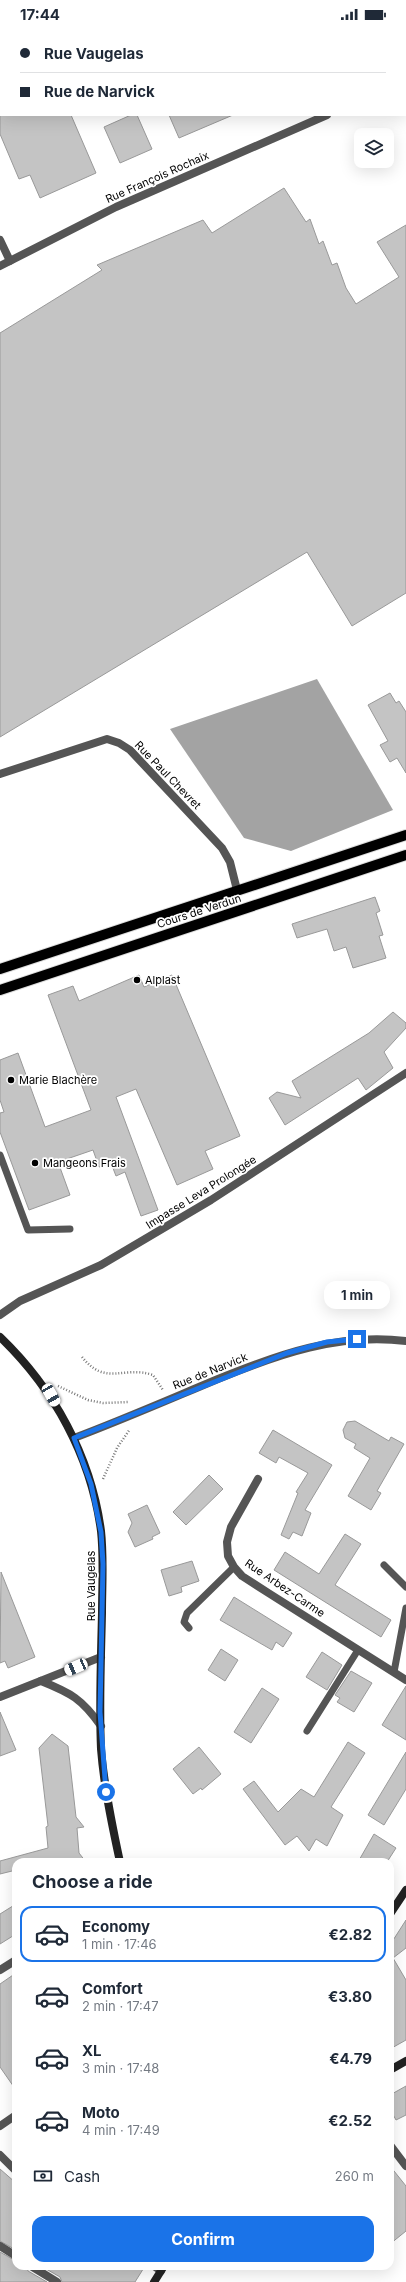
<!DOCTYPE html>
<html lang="en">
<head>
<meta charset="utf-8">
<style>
  body { margin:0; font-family:Inter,sans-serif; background:#f6f6f7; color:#1f2937; height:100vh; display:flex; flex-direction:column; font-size:15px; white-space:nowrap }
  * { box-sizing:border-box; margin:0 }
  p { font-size:13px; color:#747a83 }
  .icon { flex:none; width:22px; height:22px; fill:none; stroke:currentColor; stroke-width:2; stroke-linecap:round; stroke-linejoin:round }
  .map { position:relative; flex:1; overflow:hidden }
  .drawer { position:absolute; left:12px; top:1830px; width:382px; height:412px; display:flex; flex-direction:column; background:#fff; border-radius:12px; box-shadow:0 4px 16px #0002 }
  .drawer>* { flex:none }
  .banner { position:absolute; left:0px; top:0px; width:406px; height:88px; box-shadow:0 4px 16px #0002; display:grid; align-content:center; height:88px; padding:0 20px; background:#fff }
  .buttons { position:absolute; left:354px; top:100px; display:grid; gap:8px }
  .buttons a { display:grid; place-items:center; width:40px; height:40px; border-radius:8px; background:#fff; box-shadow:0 4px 16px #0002; font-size:20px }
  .end { position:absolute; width:18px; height:18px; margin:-9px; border:5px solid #1a73e8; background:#fff; box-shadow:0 0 0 2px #fff }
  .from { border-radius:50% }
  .bubble { position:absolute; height:28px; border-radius:12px; background:#fff; box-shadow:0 4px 16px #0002; font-size:13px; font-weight:700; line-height:28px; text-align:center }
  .car { position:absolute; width:12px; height:24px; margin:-12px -6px; border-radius:5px; box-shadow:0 0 3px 1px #0007; background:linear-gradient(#fff 24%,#345 0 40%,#fff 0 76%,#345 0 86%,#fff 0) }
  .banner b { display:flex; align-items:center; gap:14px; height:38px; font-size:15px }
  .banner b+b { border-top:1px solid #e0e1e3 }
  .banner i { width:10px; height:10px; background:#1f2937 }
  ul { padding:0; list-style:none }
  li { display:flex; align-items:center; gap:12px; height:56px; margin:0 8px 6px; padding:0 12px; border:2px solid transparent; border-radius:12px }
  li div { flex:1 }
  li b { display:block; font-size:15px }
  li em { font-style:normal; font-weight:700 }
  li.on { border-color:#1a73e8 }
  li>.icon { width:36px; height:36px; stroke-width:1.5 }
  h2 { padding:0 20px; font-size:18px; line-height:48px }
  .pay { display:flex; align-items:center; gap:10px; height:44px; padding:0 20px; font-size:15px }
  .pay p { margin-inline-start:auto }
  .button { display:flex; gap:8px; margin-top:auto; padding:8px 20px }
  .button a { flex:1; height:46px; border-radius:12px; background:#1a73e8; color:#fff; font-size:16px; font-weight:700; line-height:46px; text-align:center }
  .status { display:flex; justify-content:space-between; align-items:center; height:28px; padding:0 20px; background:#fff; direction:ltr }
  .status svg { height:11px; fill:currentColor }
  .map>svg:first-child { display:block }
  .water { fill:#a3a3a3 }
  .building { fill:#c4c4c4; stroke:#999 }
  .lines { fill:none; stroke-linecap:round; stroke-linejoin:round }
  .primary-casing { stroke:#dbdbdb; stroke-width:12 }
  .path { stroke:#777; stroke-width:2.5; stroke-dasharray:1 2; stroke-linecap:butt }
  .service { stroke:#555; stroke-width:7 }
  .minor { stroke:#555; stroke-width:8 }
  .tertiary { stroke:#555; stroke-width:8 }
  .secondary { stroke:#222; stroke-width:8 }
  .primary { stroke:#000; stroke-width:10 }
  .route { stroke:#1a73e8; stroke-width:5 }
  .poi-dot { fill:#000; stroke:#fff; stroke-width:1.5 }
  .labels { text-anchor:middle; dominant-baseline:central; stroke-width:3.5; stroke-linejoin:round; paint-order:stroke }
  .street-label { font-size:11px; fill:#000; stroke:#fff }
  .poi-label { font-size:11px; fill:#000; stroke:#fff; text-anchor:start }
</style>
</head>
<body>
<div class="status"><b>17:44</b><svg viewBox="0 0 49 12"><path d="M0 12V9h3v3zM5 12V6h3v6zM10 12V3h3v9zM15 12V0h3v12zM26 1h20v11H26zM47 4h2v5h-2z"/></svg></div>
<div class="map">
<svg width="406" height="2254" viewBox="0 0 406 2254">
  <rect width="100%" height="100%" fill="#fff"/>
  <polygon class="water" points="317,651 393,782 291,823 244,810 170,701"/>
  <g class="building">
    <polygon points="0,87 71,87 96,145 40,170 30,147 19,151 0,106"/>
    <polygon points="131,87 137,87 152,121 120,135 104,99"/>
    <polygon points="169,87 233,87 179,110"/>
    <polygon points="284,160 306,194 310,191 319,216 323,213 332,237 337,235 346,260 356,276 399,249 377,214 406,197 406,565 352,598 307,524 0,709 0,305 102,242 97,237 203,192 212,205"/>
    <polygon points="390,665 396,675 399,673 406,684 406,745 397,730 390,734 380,717 388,713 368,677"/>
    <polygon points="375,869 380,883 376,885 383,907 379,908 386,930 353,940 346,919 334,923 327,901 297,910 292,896"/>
    <polygon points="139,947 144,959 172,947 240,1108 205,1123 213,1141 177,1157 136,1061 116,1069 158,1182 141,1188 125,1144 116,1148 111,1135 99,1139 93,1122 58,1134 70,1167 29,1182 0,1104 0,1085 4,1084 0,1072 0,1032 18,1025 45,1099 91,1082 48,967 73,958 79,973"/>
    <polygon points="393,984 406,995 406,1000 384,1024 393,1040 366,1062 358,1050 285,1097 269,1070 277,1064 301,1070 292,1053 369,1005"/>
    <polygon points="355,1393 389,1413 391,1409 404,1416 377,1463 381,1465 371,1482 348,1468 370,1430 354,1420 356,1416 345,1410 343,1402 347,1394"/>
    <polygon points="273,1402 332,1437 305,1482 311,1485 302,1508 293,1504 289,1511 281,1507 298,1465 296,1464 308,1445 279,1429 276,1435 259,1425"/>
    <polygon points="209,1447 223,1461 186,1497 173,1484"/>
    <polygon points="147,1477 160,1505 152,1509 153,1511 135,1519 128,1504 132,1495 128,1486"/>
    <polygon points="345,1506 361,1516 335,1557 391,1592 381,1609 274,1542 285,1524 319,1546"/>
    <polygon points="192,1533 199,1553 181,1559 182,1564 169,1568 161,1542"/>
    <polygon points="1,1544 35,1629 8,1640 5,1633 0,1635"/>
    <polygon points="234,1569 292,1605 283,1619 276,1614 272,1622 220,1592"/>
    <polygon points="221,1621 238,1632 225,1653 208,1642"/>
    <polygon points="322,1624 342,1637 327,1662 306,1649"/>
    <polygon points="351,1643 372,1655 354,1684 337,1674 340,1670 335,1667"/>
    <polygon points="406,1658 406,1712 382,1697"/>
    <polygon points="262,1660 279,1671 251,1715 234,1704"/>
    <polygon points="0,1684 16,1722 0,1728"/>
    <polygon points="52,1706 68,1718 76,1789 84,1799 77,1800 79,1825 86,1834 16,1834 16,1842 0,1846 0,1833 48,1820 46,1799 48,1798 39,1720"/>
    <polygon points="348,1714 365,1725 331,1779 343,1787 327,1818 316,1811 309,1823 297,1808 285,1817 243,1761 254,1753 278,1784 301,1761 314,1769"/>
    <polygon points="199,1719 221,1746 202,1762 201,1760 193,1766 173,1741"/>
    <polygon points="406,1724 406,1761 384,1797 368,1787"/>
    <polygon points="374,1806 396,1820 387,1834 358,1834"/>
    <polygon points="16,1876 16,1906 0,1916 0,1886"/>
    <polygon points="406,1892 406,1920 393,1930 406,1952 406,2012 390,2021 390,1917"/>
    <polygon points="16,1945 16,2062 0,2039 0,1956"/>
    <polygon points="406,2058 406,2087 396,2092 390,2081 390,2067"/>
    <polygon points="390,2138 406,2158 406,2203 390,2216"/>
    <polygon points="0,2141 16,2155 16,2222 0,2213"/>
    <polygon points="0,2224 16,2233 16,2238 26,2238 28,2243 47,2254 0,2254"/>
    <polygon points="41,2238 145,2238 135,2254 62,2254 60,2249"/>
  </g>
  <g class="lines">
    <defs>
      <g id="primary">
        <polyline points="0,941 406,807"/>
        <polyline points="0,962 406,827"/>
      </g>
    </defs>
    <use href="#primary" class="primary-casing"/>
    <g class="path">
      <path d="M82 1329C106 1359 123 1337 153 1347L163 1362"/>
      <polyline points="58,1358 88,1372 103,1375 129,1374"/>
      <polyline points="103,1451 117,1420 130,1401"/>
    </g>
    <g class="service">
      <polyline points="0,1127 28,1202 70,1201"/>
      <polyline points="384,1537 406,1559"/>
      <polyline points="189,1600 184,1594 187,1585 234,1539"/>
      <polyline points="394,1644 406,1580"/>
      <polyline points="307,1703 358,1622"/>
    </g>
    <g class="minor">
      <polyline points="405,56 406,56"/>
      <polyline points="0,212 10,233"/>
      <polyline points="0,238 116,179 327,87"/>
      <polyline points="0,746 107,711 119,715 130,722 222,820 230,834 237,862"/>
      <polyline points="0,1287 20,1273 101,1237 211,1172 406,1045"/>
      <polyline points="258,1451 231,1499 227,1514 228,1528 234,1539 242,1548 270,1566 406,1652"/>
      <path d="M41 1653C71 1665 82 1671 101 1698"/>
      <polyline points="0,1669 101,1629"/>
      <polyline points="0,1942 16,1932"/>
      <polyline points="0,2098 16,2087"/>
      <polyline points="390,2117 406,2138"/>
      <polyline points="0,2127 16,2143"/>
      <polyline points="0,2218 16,2228"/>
      <polyline points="31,2238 57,2254"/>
      <polyline points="154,2238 161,2243"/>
    </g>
    <path class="tertiary" d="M74 1410C122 1392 170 1371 218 1351 279 1326 338 1305 406 1313"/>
    <g class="secondary">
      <path d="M0 1309C54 1361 91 1428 101 1503 104 1530 102 1558 102 1585 101 1630 99 1676 101 1721 104 1759 112 1797 120 1834"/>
      <polyline points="390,1886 406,1862"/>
      <polyline points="390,2042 406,2033"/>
      <polyline points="154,2254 164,2238"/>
    </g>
    <use href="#primary" class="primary"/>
  </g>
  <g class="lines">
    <polyline class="route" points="106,1764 100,1684 103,1536 101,1504 91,1456 74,1410 287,1325 327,1314 357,1311"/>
  </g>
  <g class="poi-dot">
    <circle cx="137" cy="952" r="4"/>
    <circle cx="11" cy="1052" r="4"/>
    <circle cx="35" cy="1135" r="4"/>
  </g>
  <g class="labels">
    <g class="street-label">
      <text transform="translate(157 149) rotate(-24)">Rue François Rochaix</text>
      <text transform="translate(168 747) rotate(46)">Rue Paul Chevret</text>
      <text transform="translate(199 883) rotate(-18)">Cours de Verdun</text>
      <text transform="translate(201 1164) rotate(-32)">Impasse Leva Prolongée</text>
      <text transform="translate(210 1343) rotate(-22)">Rue de Narvick</text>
      <text transform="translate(91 1558) rotate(-90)">Rue Vaugelas</text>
      <text transform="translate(285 1560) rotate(34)">Rue Arbez-Carme</text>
    </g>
    <g class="poi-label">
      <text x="145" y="952">Alplast</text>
      <text x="19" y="1052">Marie Blachère</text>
      <text x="43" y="1135">Mangeons Frais</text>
    </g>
  </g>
</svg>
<div class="buttons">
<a><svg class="icon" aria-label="layers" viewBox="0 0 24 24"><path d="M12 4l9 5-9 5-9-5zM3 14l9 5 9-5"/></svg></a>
</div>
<i class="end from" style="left:106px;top:1764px"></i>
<i class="end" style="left:357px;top:1311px"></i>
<div class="bubble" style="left:324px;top:1253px;width:66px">1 min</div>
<i class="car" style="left:51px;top:1367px;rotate:150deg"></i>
<i class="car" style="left:76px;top:1639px;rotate:247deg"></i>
<div class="banner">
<b><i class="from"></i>Rue Vaugelas</b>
<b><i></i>Rue de Narvick</b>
</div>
<section class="drawer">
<h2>Choose a ride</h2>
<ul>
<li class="on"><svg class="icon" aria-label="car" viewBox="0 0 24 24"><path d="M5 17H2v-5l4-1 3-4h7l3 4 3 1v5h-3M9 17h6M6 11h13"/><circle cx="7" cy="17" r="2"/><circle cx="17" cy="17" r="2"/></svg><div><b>Economy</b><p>1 min · 17:46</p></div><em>€2.82</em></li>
<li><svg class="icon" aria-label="car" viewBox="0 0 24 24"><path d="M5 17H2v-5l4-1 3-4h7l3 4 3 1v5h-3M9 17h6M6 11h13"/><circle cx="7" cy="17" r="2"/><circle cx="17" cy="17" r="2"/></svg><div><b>Comfort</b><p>2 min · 17:47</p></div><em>€3.80</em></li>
<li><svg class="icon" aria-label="car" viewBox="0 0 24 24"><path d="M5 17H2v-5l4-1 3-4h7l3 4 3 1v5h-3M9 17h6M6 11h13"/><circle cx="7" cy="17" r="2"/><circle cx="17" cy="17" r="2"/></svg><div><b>XL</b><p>3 min · 17:48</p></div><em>€4.79</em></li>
<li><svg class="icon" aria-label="car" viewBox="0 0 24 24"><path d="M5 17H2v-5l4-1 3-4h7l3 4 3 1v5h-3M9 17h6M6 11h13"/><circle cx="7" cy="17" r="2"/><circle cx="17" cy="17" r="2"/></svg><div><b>Moto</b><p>4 min · 17:49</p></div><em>€2.52</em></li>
</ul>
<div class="pay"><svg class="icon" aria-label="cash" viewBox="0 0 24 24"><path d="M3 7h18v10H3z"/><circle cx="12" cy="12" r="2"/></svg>Cash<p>260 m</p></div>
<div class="button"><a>Confirm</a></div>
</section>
</div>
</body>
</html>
